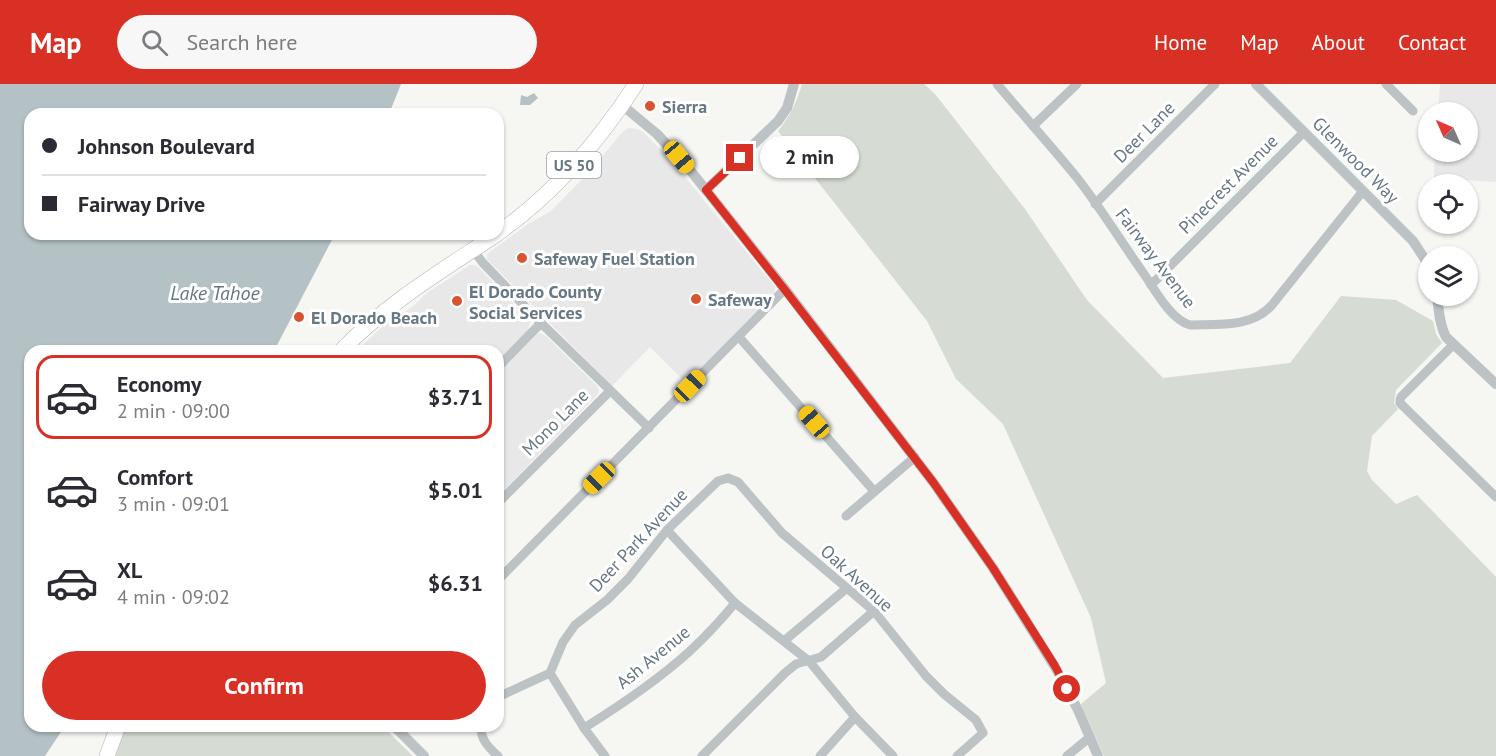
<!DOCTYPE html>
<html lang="en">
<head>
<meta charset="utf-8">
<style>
  body { margin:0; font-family:"PT Sans",sans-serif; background:#f7f7f7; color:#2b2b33; height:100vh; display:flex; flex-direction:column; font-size:22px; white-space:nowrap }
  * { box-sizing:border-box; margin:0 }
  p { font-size:20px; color:#7c7c81 }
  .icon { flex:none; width:33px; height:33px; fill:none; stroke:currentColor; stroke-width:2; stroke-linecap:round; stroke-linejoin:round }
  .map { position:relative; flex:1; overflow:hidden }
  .details { position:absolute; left:24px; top:261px; width:480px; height:387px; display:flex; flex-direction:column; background:#fff; border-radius:18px; box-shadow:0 2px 4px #0004 }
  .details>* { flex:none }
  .banner { position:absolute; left:24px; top:24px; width:480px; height:132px; border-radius:18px; box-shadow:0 2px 4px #0004; display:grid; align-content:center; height:132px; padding:0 18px; background:#fff }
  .needle { width:39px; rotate:315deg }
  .controls { position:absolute; left:1418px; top:18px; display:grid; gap:12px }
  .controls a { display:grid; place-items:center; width:60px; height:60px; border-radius:50%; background:#fff; box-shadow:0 2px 4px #0004; font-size:30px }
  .end { position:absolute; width:27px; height:27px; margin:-14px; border:8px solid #d93025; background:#fff; box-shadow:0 0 0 3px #fff }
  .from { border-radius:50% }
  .bubble { position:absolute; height:42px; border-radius:21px; background:#fff; box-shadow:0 2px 4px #0004; font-size:20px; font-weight:700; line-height:42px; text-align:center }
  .car { position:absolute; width:18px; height:36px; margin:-18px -9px; border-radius:8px; box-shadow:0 0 4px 2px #0007; background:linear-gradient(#f5c518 24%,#345 0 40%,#f5c518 0 76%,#345 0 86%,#f5c518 0) }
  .banner b { display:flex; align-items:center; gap:21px; height:57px; font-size:22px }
  .banner b+b { border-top:2px solid #e1e1e2 }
  .banner i { width:15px; height:15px; background:#2b2b33 }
  ul { padding:10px 0 0; list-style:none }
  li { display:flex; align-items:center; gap:18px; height:84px; margin:0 12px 9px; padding:0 6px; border:3px solid transparent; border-radius:18px }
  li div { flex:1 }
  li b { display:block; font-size:22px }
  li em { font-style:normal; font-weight:700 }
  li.on { border-color:#d93025 }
  li>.icon { width:54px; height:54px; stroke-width:1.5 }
  .button { display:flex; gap:12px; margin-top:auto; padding:12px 18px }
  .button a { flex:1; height:69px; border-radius:36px; background:#d93025; color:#fff; font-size:24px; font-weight:700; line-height:69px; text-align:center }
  header { display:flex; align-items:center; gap:36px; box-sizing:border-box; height:84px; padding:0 30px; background:#d93025; color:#fff }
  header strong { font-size:28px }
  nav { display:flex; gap:33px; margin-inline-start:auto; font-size:21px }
  .search { width:420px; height:54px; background:#f7f7f7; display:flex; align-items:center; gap:15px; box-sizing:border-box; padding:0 21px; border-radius:33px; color:#7c7c81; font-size:22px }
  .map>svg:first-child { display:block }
  .built { fill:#e7e8e7 }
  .green { fill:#d6dbd3 }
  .water { fill:#b5c2c5 }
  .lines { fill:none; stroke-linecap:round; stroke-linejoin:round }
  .trunk-casing { stroke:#b1b5b8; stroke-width:16 }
  .minor { stroke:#bdc2c5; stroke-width:9 }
  .tertiary { stroke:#bdc2c5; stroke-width:10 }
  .trunk { stroke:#fff; stroke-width:15 }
  .route { stroke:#d93025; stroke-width:8 }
  .poi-dot { fill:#d95330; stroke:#fff; stroke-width:2 }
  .labels { text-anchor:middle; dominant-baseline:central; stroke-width:6; stroke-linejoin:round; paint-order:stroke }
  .shield { fill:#fff; stroke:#95a0a8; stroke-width:1.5 }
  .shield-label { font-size:16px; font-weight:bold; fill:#677783 }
  .poi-label { font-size:18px; font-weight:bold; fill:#677783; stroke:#fff; text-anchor:start }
  .street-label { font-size:18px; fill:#677783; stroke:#fff }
  .water-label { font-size:20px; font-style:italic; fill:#63787f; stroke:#fff }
</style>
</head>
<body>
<header>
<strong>Map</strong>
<div class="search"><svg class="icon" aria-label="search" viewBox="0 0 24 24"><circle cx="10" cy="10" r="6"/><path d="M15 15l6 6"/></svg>Search here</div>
<nav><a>Home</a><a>Map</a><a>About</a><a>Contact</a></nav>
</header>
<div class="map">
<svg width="1496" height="672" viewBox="0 0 1496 672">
  <rect width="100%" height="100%" fill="#f6f6f3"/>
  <g class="built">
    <polygon points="1440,0 1496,0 1496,98 1434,94 1435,68 1467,68 1467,28 1438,28"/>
    <polygon points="630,44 637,45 643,48 672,77 775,203 775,207 772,211 686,299 650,263 612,302 487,175 487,171 490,168 528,140 551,127 591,86 620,51 626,45"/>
    <polygon points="470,181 474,181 478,183 528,234 530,238 528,246 498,276 498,267 356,267 383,242 392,237 412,223 427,209"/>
    <polygon points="540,249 547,253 597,302 599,306 598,310 498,412 498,289 537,250"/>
  </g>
  <g class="green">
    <path d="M802 0H924L935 10 1025 125 1087 216 1163 294 1290 279 1341 212 1396 216 1433 237 1436 250 1442 259 1396 306 1394 319 1398 325 1372 352 1367 387 1372 396 1396 420 1417 411 1496 493V672H1104L1081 620 1106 599 1091 534 1003 340 956 295 927 237 778 47C790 32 797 18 802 0Z"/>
    <polygon points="125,642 382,642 413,672 115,672"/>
  </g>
  <g class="water">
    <polygon points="0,0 401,0 389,30 30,30 30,150 335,150 274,267 30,267 30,642 65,642 45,672 0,672"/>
    <polygon points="534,9 538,14 530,21 520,21 521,11 527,13"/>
  </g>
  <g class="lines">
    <defs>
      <g id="trunk">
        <path d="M498 149C554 110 599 57 636 0"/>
        <path d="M341 267C387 219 443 186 497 150"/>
        <polyline points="107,672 118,642"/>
      </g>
    </defs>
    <use href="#trunk" class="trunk-casing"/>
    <g class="minor">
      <path d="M997 0C1024 32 1052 63 1078 95 1102 126 1122 159 1144 190 1155 206 1171 236 1190 241 1217 240 1252 244 1272 221L1363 107"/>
      <polyline points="1386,0 1413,27"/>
      <polyline points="1033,42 1077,0"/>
      <polyline points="1095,120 1215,0"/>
      <polyline points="473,166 483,179 541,239 649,344"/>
      <polyline points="1151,201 1304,48"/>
      <polyline points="739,253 874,407"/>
      <polyline points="1453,261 1401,313 1400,316 1400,319 1496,413"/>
      <polyline points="498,283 541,239"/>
      <polyline points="498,419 610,307"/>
      <polyline points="846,432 915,373"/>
      <polyline points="667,446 735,519 809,577 855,633 893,672"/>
      <polyline points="498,496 785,205"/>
      <polyline points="784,557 847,504"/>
      <polyline points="550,589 584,644 605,672"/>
      <polyline points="498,613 550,589 563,558 575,541 607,516 628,495 667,446 718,397 728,394 738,398 782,449 874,527 926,592 944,610 976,636 983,649 957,672"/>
      <path d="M481 642C480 655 489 664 498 672"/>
      <path d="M584 644C621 621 658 596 690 567 706 552 721 536 735 519"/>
      <polyline points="702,672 785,589 796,580 821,573 874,527"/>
      <polyline points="820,672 855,633"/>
      <polyline points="1067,672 1090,653"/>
    </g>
    <g class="tertiary">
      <polyline points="1256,0 1413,157 1428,180"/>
      <polyline points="622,21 657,50 690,86 785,205 933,398 993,484 1055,583 1078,626 1098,672"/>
      <polyline points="706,106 778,37 787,24 794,0"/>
      <path d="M1437 212C1439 226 1439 240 1446 253L1496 300"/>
      <polyline points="394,642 424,672"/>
    </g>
    <use href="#trunk" class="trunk"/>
  </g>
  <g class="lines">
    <polyline class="route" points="740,74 706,106 785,206 933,398 993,484 1055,582 1067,605"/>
  </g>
  <g class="poi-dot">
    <circle cx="650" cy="22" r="6"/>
    <circle cx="522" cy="174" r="6"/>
    <circle cx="696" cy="215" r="6"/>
    <circle cx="457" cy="217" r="6"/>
    <circle cx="299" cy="233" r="6"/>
  </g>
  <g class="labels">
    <rect class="shield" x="547" y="68" width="54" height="26" rx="4.5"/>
    <g class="shield-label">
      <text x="574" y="81">US 50</text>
    </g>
    <g class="poi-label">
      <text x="662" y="22">Sierra</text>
      <text x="534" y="174">Safeway Fuel Station</text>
      <text x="469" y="207">El Dorado County<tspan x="469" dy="21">Social Services</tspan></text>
      <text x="708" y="215">Safeway</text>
      <text x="311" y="233">El Dorado Beach</text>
    </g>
    <g class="street-label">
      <text transform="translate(1144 48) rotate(-45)">Deer Lane</text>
      <text transform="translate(1356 76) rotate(45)">Glenwood Way</text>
      <text transform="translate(1228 100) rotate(-45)">Pinecrest Avenue</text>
      <text transform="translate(1156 174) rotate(53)">Fairway Avenue</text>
      <text transform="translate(555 338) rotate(-45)">Mono Lane</text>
      <text transform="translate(638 456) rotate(-47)">Deer Park Avenue</text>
      <text transform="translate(857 494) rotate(42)">Oak Avenue</text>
      <text transform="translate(653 573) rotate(-39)">Ash Avenue</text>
    </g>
    <g class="water-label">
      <text x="215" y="209">Lake Tahoe</text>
    </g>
  </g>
</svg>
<div class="controls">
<a><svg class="needle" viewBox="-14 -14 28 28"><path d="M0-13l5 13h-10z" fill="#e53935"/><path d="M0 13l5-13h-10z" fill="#7c7c81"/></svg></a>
<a><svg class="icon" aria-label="locate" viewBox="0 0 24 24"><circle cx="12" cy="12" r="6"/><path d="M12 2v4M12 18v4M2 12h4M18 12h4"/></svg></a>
<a><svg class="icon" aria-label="layers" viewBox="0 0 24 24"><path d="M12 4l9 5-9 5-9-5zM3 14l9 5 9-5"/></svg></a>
</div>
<i class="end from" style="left:1067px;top:605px"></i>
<i class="end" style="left:740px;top:74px"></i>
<div class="bubble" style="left:760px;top:52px;width:99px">2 min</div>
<i class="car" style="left:679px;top:73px;rotate:140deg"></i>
<i class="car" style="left:690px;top:302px;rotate:44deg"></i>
<i class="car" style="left:814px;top:338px;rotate:319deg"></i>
<i class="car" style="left:599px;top:394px;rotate:225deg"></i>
<div class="banner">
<b><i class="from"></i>Johnson Boulevard</b>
<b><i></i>Fairway Drive</b>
</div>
<section class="details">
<ul>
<li class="on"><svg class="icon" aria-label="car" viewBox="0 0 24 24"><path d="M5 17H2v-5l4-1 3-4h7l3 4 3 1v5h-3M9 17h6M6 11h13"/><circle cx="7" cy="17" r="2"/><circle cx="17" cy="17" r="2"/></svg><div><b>Economy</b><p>2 min · 09:00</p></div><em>$3.71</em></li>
<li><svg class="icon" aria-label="car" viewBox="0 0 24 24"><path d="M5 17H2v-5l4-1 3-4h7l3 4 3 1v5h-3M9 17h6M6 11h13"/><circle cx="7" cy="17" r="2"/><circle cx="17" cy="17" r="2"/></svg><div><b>Comfort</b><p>3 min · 09:01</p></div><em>$5.01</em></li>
<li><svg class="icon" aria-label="car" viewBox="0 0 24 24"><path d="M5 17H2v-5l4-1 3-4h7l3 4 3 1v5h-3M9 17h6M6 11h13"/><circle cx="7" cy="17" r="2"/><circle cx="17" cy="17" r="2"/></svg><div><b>XL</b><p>4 min · 09:02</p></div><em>$6.31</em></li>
</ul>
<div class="button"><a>Confirm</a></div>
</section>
</div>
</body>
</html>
